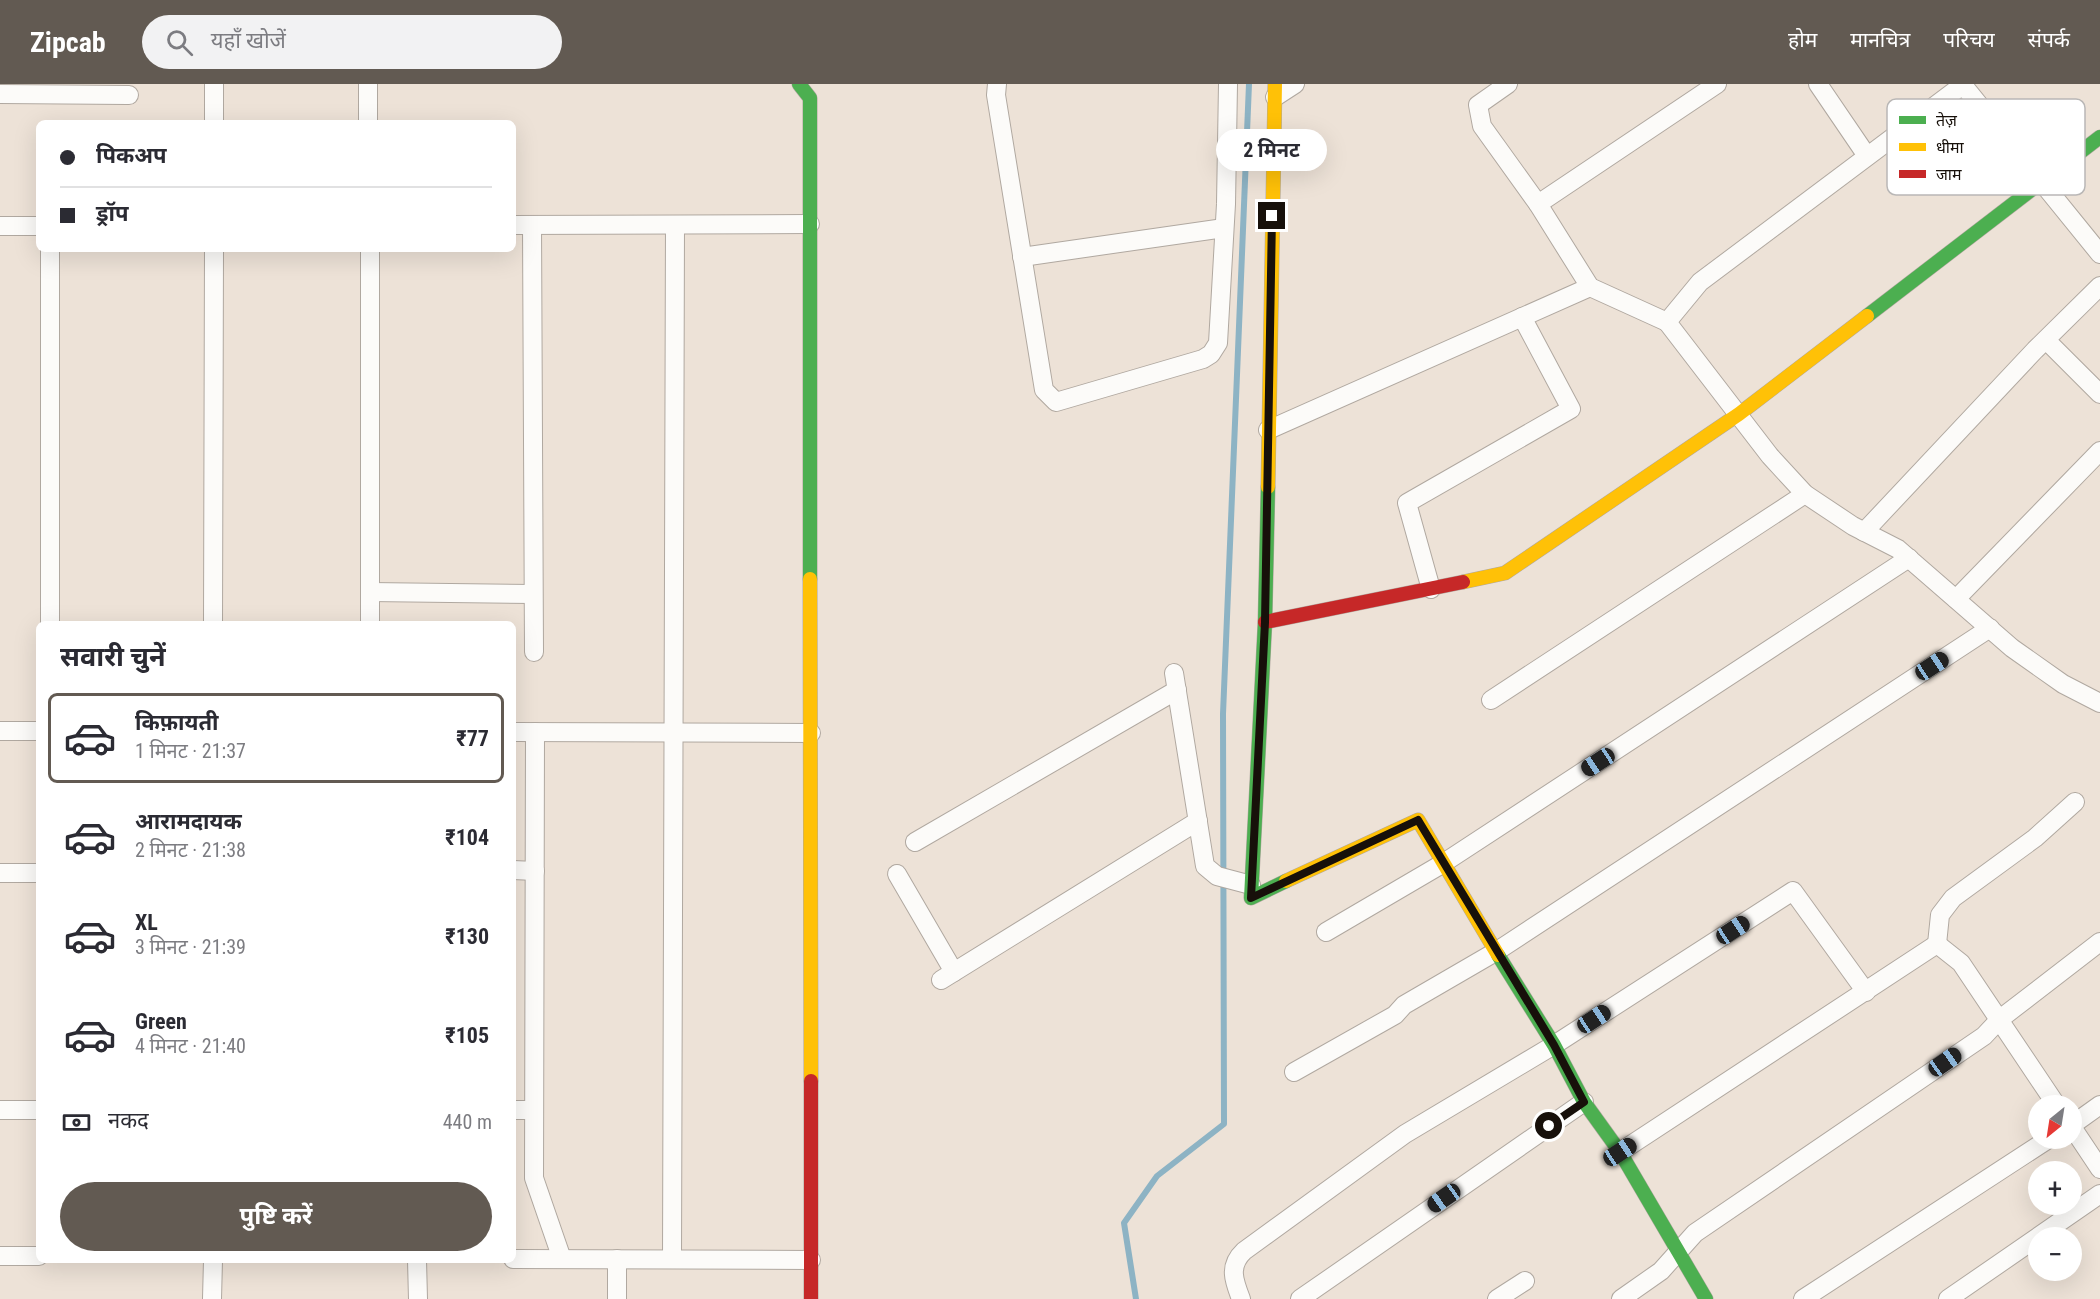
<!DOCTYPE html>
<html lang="hi">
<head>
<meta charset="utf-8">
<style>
  body { margin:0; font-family:"Roboto Condensed","Noto Sans Devanagari",sans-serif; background:#f2f2f3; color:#2b2b33; height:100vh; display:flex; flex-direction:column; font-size:22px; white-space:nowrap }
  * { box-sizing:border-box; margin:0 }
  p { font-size:20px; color:#7c7c81 }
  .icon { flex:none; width:33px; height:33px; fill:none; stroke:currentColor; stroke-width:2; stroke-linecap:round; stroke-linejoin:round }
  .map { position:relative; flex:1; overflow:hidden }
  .panel { position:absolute; left:36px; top:537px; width:480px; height:642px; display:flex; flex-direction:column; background:#fff; border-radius:9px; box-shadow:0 6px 24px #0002 }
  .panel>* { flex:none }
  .banner { position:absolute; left:36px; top:36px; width:480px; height:132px; border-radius:9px; box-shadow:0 6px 24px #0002; display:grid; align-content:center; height:132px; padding:0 24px; background:#fff }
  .needle { width:39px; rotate:210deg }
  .buttons { position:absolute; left:2028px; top:1011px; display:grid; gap:12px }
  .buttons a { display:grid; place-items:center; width:54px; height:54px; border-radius:50%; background:#fff; box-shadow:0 6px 24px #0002; font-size:30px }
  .end { position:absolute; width:27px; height:27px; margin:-14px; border:8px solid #17100a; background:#fff; box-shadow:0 0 0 3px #fff }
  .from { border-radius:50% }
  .bubble { position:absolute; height:42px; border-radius:21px; background:#fff; box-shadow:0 6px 24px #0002; font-size:20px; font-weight:700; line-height:42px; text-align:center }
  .car { position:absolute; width:18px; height:36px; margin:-18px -9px; border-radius:8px; box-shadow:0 0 4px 2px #0007; background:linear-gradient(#222 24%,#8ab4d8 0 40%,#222 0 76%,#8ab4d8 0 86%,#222 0) }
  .banner b { display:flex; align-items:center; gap:21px; height:57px; font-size:22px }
  .banner b+b { border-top:2px solid #e1e1e2 }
  .banner i { width:15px; height:15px; background:#2b2b33 }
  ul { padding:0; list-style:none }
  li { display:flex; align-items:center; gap:18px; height:90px; margin:0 12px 9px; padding:0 12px; border:3px solid transparent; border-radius:9px }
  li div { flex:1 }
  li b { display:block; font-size:22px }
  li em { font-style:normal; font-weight:700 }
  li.current { border-color:#625a52 }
  li>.icon { width:54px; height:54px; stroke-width:1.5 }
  h2 { padding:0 24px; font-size:27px; line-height:72px }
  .pay { display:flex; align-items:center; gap:15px; height:66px; padding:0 24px; font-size:22px }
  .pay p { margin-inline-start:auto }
  .button { display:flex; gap:12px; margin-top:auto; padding:12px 24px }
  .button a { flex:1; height:69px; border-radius:36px; background:#625a52; color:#fff; font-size:24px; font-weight:700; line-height:69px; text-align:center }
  header { display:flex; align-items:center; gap:36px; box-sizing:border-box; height:84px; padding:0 30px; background:#625a52; color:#fff }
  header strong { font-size:28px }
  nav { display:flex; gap:33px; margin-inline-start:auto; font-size:21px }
  .search { width:420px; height:54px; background:#f2f2f3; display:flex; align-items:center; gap:15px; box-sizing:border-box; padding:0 21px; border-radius:33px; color:#7c7c81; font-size:22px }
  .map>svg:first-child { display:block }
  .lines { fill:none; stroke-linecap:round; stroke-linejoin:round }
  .stream { stroke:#8db3c4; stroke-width:6 }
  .street-casing { stroke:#b0a8a0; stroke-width:20 }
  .fast-casing { stroke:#b0a8a0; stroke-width:15 }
  .slow-casing { stroke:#b0a8a0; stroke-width:15 }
  .jam-casing { stroke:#b0a8a0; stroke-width:15 }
  .street { stroke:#fcfbf9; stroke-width:18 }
  .fast { stroke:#4caf50; stroke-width:14 }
  .slow { stroke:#ffc107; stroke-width:14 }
  .jam { stroke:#c62828; stroke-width:14 }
  .route { stroke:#17100a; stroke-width:8 }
  .key { fill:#fff; stroke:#b9b7b6; stroke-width:1.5 }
  .key-label { font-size:16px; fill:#17100a }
</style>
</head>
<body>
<header>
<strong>Zipcab</strong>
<div class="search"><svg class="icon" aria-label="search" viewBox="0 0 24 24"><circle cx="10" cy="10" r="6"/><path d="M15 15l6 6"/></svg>यहाँ खोजें</div>
<nav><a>होम</a><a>मानचित्र</a><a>परिचय</a><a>संपर्क</a></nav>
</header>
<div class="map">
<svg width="2100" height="1215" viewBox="0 0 2100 1215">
  <rect width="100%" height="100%" fill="#ede2d7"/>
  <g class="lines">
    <polyline class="stream" points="1136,1215 1124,1139 1157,1092 1224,1040 1223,630 1249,0"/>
    <defs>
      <g id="street">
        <polyline points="368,0 368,39"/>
        <polyline points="997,0 996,11 1044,306 1056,318 1203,275 1211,270 1218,259 1226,120 1228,0"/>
        <polyline points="1508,0 1478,21 1482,42 1538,120 1717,0"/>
        <polyline points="1818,0 1867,72"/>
        <polyline points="1964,0 1700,198 1667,238 1770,372 1805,410 1853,442 1898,465 2012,564 2063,600 2100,619"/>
        <polyline points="1963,1 2100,170"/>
        <polyline points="0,10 129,11"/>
        <polyline points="1275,13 1295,0"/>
        <polyline points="214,39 214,0"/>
        <polyline points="1538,120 1590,203 1667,238"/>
        <polyline points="513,141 810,140"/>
        <polyline points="532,141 534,568"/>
        <polyline points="0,142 39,142"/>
        <polyline points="1022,173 1224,144"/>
        <polyline points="2046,256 2100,310"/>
        <polyline points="1268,346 1590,203"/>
        <polyline points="1864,448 2035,266 2100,202"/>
        <polyline points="1431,505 1407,419 1571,325 1522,233"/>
        <polyline points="370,508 533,510"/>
        <polyline points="1956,515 2100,367"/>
        <polyline points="50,540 50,165"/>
        <polyline points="213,540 214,165"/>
        <polyline points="370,540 370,165"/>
        <polyline points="1174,589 1205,782 1217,792 1251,801"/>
        <polyline points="1491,616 1805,410"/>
        <polyline points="0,647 39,647"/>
        <polyline points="513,648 811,649"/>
        <polyline points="535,648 534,1094 562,1175"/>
        <polyline points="915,758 1177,606"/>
        <polyline points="513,786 535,787"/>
        <polyline points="0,789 39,789"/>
        <polyline points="897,790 954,888"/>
        <polyline points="1326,848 1442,780 1909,474"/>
        <polyline points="1937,860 1940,831 1953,814 2035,754 2075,718"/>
        <polyline points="1937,860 1961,879 2057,1022"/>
        <polyline points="941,896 1198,737"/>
        <polyline points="1294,988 1395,931 1404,921 1497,867 1990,544"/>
        <polyline points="0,1026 39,1026"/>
        <polyline points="513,1026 534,1026"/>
        <polyline points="2072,1041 2100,1021"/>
        <polyline points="2072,1043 2100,1085"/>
        <polyline points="1620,1068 1937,860"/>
        <polyline points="0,1172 39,1172"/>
        <polyline points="513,1175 811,1176"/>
        <polyline points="672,1175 675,141"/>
        <polyline points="417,1176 418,1215"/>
        <polyline points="212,1215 213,1176"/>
        <polyline points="617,1215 617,1175"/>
        <path d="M1241 1215C1234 1197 1228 1182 1244 1167L1405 1050 1554 961 1793 807 1866 908"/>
        <polyline points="1300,1215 1584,1018"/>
        <polyline points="1497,1215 1525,1197"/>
        <polyline points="1621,1215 1661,1187 1695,1149 1984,952 2000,935 2100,858"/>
        <polyline points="1803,1215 2050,1054"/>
        <polyline points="1948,1215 2100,1110"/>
      </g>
      <g id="fast">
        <polyline points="799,0 810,14 810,495"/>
        <polyline points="1867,232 2100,53"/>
        <polyline points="1268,403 1265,538 1251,814 1286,797"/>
        <polyline points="1498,871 1554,961 1584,1018 1620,1068 1706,1215"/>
      </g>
      <g id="slow">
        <polyline points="1268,403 1275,0"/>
        <polyline points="810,495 811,997"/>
        <polyline points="1463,498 1505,489 1739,330 1867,232"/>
        <polyline points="1286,797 1418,736 1498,871"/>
      </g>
      <g id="jam">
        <polyline points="1265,538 1463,498"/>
        <polyline points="811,997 811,1215"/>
      </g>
    </defs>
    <use href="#street" class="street-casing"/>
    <use href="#fast" class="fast-casing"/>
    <use href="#slow" class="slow-casing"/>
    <use href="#jam" class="jam-casing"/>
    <use href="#street" class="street"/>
    <use href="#fast" class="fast"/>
    <use href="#slow" class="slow"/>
    <use href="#jam" class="jam"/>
  </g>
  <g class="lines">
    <polyline class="route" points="1272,132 1265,538 1251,814 1418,736 1554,961 1584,1018 1549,1042"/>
  </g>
  <rect x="1887" y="15" width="198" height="96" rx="9" class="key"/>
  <rect x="1899" y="32" width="27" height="8" fill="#4caf50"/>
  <rect x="1899" y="59" width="27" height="8" fill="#ffc107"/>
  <rect x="1899" y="86" width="27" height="8" fill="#c62828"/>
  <g class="key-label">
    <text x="1936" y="42">तेज़</text>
    <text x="1936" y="69">धीमा</text>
    <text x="1936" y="96">जाम</text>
  </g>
</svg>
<div class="buttons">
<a><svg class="needle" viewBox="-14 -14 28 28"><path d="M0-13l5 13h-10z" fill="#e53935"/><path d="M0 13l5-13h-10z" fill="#7c7c81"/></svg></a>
<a>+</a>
<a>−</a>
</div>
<i class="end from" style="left:1549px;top:1042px"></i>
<i class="end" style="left:1272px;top:132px"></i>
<div class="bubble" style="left:1216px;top:45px;width:111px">2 मिनट</div>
<i class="car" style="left:1932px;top:582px;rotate:57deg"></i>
<i class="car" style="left:1598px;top:678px;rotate:237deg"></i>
<i class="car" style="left:1733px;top:846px;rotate:57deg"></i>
<i class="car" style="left:1594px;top:935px;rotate:57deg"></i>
<i class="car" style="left:1945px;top:978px;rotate:55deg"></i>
<i class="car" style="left:1620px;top:1068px;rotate:57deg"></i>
<i class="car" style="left:1444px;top:1114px;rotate:235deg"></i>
<div class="banner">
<b><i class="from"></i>पिकअप</b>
<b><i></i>ड्रॉप</b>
</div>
<section class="panel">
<h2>सवारी चुनें</h2>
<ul>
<li class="current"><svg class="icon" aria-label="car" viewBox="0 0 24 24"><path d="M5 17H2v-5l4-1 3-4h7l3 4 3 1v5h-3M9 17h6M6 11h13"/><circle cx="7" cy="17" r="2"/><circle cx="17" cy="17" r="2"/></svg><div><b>किफ़ायती</b><p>1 मिनट · 21:37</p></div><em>₹77</em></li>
<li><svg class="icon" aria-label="car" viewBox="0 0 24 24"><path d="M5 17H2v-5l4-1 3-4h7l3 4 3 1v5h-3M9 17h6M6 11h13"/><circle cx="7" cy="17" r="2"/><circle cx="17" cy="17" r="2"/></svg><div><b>आरामदायक</b><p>2 मिनट · 21:38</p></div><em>₹104</em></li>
<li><svg class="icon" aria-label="car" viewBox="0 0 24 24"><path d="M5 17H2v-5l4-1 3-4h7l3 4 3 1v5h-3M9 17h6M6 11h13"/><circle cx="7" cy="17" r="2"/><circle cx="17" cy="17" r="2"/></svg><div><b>XL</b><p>3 मिनट · 21:39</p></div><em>₹130</em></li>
<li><svg class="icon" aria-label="car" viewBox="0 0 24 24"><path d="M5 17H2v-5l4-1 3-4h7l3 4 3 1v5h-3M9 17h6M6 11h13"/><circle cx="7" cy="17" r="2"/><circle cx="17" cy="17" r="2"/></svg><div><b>Green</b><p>4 मिनट · 21:40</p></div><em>₹105</em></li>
</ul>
<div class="pay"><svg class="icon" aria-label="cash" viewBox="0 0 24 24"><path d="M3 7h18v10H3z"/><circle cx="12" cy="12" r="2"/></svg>नकद<p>440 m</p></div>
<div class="button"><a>पुष्टि करें</a></div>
</section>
</div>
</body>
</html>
